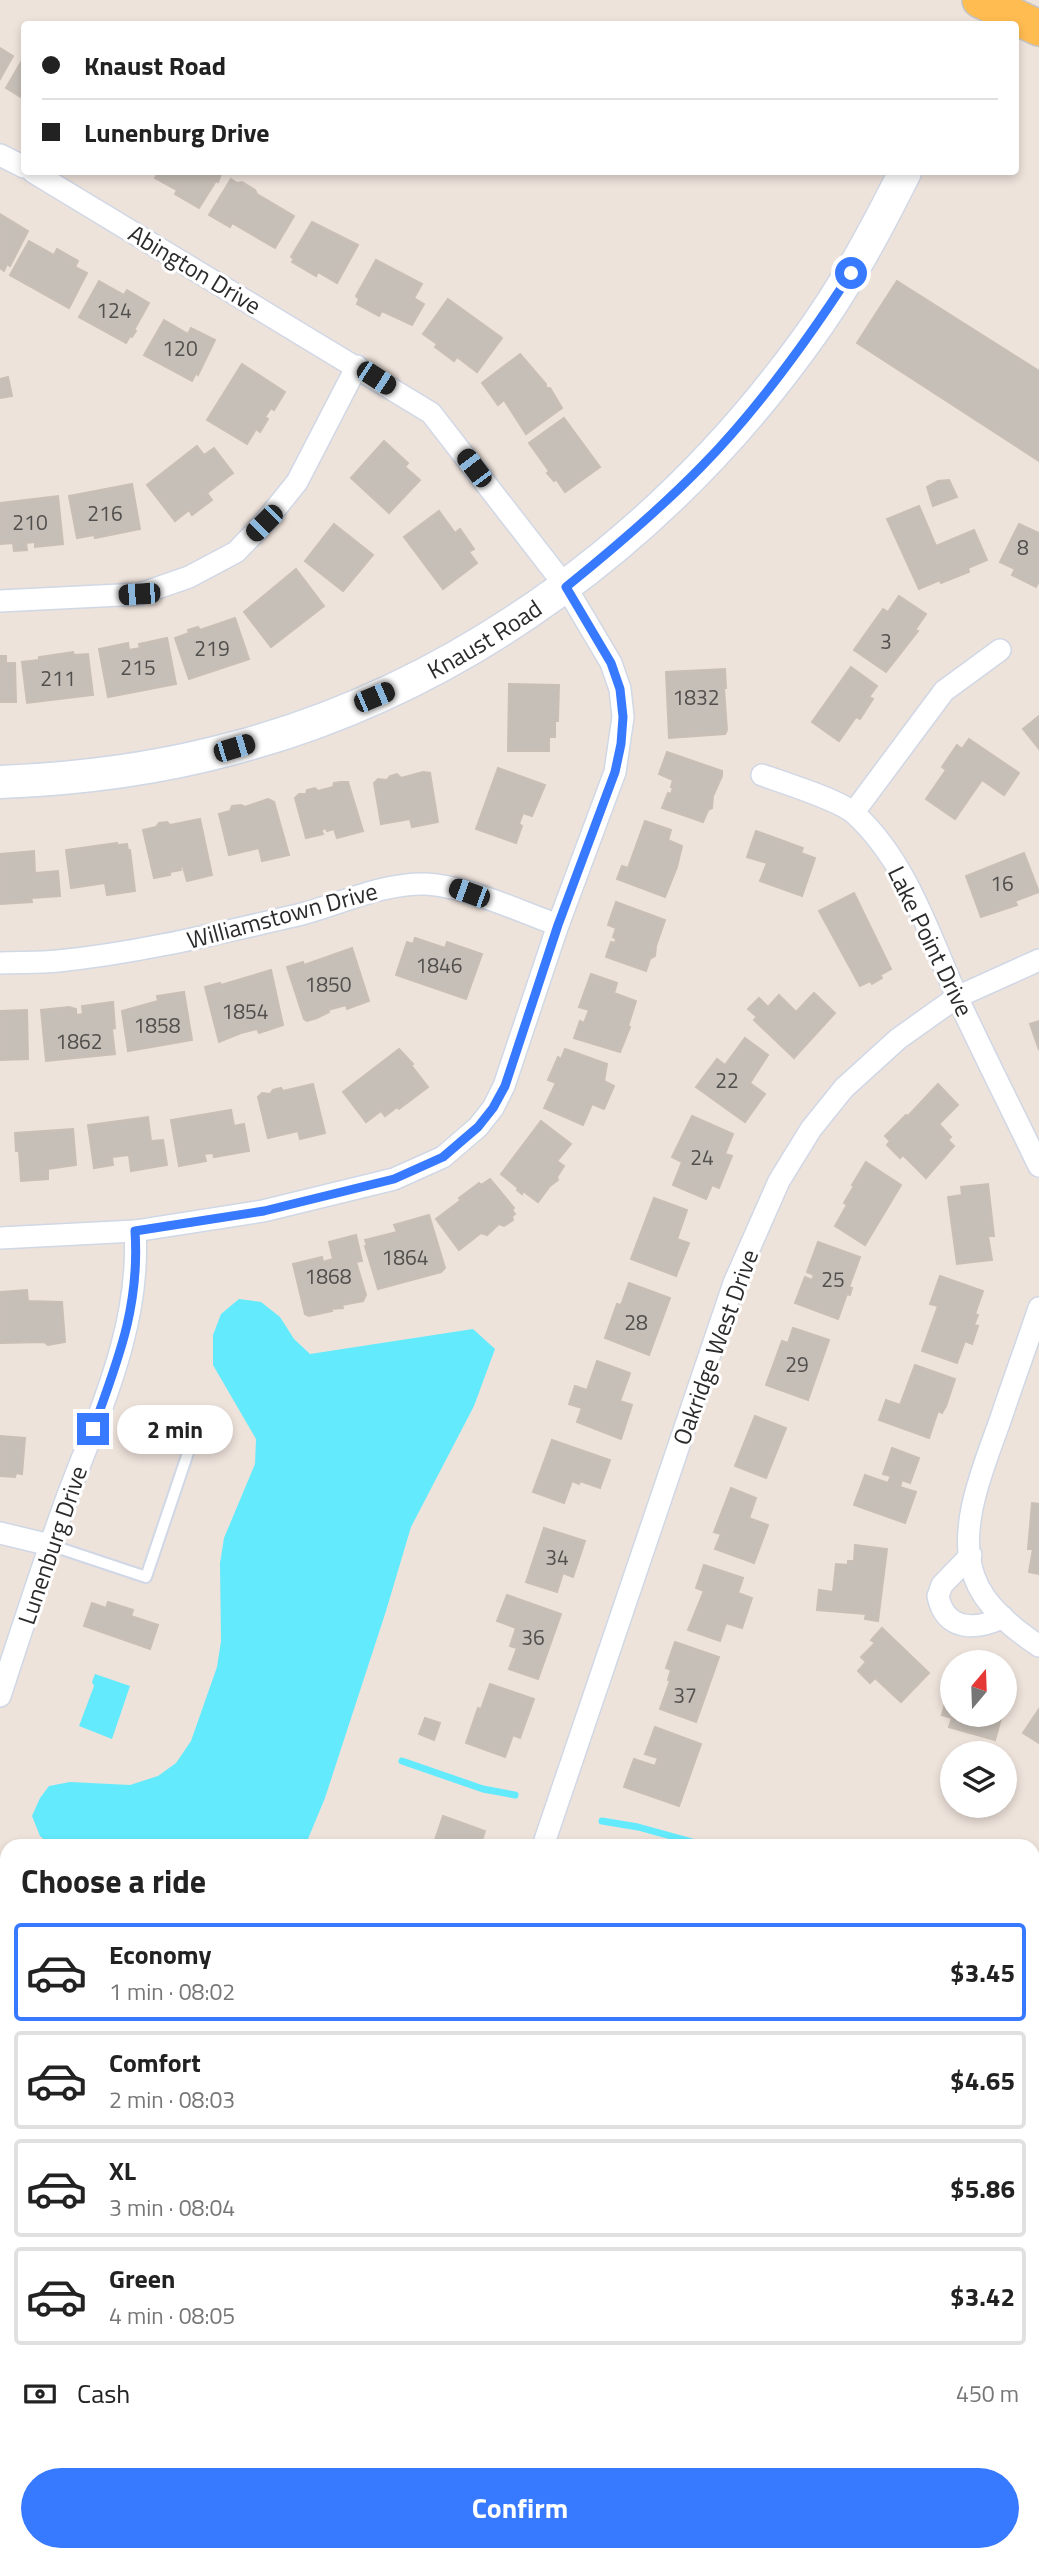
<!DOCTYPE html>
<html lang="en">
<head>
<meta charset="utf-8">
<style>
  body { margin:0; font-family:"Titillium Web",sans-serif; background:#f6f6f6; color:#222; height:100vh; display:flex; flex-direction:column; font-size:26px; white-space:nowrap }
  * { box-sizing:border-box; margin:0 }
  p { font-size:23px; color:#767676 }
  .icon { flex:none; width:38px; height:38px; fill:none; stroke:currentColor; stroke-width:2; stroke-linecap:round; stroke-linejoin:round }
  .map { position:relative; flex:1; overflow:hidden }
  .side { position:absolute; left:0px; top:1839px; width:1040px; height:723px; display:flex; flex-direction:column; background:#fff; border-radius:21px 21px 0 0; box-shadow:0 4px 10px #0003 }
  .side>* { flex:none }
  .guide { position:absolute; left:21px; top:21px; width:998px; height:154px; border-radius:7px; box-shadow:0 4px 10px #0003; display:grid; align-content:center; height:154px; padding:0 21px; background:#fff }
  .needle { width:46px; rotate:19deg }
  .buttons { position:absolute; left:940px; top:1650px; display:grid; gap:14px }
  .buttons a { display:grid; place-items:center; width:77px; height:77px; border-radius:50%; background:#fff; box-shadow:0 4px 10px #0003; font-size:35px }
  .end { position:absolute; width:32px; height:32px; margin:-16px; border:9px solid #387aff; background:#fff; box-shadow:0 0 0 4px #fff }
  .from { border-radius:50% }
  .bubble { position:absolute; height:49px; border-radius:24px; background:#fff; box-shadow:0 4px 10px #0003; font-size:23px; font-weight:700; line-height:49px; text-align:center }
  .car { position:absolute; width:21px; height:42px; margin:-21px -10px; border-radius:9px; box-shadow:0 0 5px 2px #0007; background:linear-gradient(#222 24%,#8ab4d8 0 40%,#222 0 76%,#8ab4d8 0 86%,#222 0) }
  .guide b { display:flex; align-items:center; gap:24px; height:66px; font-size:26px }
  .guide b+b { border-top:2px solid #e0e0e0 }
  .guide i { width:18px; height:18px; background:#222 }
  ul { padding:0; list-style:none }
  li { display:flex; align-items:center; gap:21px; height:98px; margin:0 14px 10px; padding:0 7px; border:4px solid #e0e0e0; border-radius:7px }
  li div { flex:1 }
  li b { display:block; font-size:26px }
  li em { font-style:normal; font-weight:700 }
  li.current { border-color:#387aff }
  li>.icon { width:63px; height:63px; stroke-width:1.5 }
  h2 { padding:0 21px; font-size:32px; line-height:84px }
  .pay { display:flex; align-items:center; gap:18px; height:77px; padding:0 21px; font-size:26px }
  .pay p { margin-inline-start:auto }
  .primary-button { display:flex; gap:14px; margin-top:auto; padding:14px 21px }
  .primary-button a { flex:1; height:80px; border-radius:42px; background:#387aff; color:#fff; font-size:28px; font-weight:700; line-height:80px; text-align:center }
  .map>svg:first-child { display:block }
  .water { fill:#63eafc }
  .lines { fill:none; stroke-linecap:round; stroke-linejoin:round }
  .stream { stroke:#63eafc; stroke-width:7 }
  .building { fill:#c6bfb7; stroke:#cabfb5; stroke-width:2 }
  .lane-casing { stroke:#d0d7e5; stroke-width:14 }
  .street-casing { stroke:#d0d7e5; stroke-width:24 }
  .secondary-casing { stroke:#d0d7e5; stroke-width:35 }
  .primary-casing { stroke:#c4c4c4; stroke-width:38 }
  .lane { stroke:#fff; stroke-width:10 }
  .street { stroke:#fff; stroke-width:21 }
  .secondary { stroke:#fff; stroke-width:32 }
  .primary { stroke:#ffbc50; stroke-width:35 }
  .route { stroke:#387aff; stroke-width:9 }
  .labels { text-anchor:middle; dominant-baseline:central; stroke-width:6; stroke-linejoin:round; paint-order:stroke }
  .number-label { font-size:21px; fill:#52504e }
  .street-label { font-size:24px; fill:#2b2b2b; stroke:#fff }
</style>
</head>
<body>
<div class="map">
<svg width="1039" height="2561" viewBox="0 0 1039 2561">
  <rect width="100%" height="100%" fill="#eee3db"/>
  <g class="water">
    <polygon points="239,1299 261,1302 280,1317 294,1339 310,1354 473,1329 495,1349 474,1406 411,1527 386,1611 325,1798 305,1846 52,1846 40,1836 32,1816 40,1798 49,1786 70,1782 130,1785 158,1776 176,1763 191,1741 217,1667 221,1641 220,1563 224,1538 255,1464 256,1439 213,1365 213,1335 221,1314"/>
    <polygon points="95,1674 130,1686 112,1739 79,1726 94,1686 92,1682"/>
    <polygon points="1033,1937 1039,1938 1039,2142 1032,2137"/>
  </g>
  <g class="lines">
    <g class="stream">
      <polyline points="402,1761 483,1789 515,1795"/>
      <polyline points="602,1821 638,1827 707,1846"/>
    </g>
  </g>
  <g class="building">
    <polygon points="0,48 13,56 0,79"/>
    <polygon points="24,57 24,99 6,88"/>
    <polygon points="153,172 222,172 218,182 216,181 199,208 175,194 177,190 155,178 157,174"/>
    <polygon points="231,179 237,183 242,182 255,190 257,194 294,216 275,248 232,223 230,227 209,215"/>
    <polygon points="0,214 28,231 10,266 7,264 4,271 0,268"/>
    <polygon points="312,222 358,245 337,283 318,272 316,276 292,262 294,259 291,257"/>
    <polygon points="29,241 54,255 57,249 78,261 75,267 87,273 69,308 10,275"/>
    <polygon points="376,260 422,284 414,298 424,304 412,325 382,311 379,316 357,304 359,299 356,296"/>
    <polygon points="99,281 124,295 127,290 149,303 134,330 136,331 132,337 130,336 126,343 79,317"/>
    <polygon points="897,281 1039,371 1039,461 857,343"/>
    <polygon points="448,299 502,338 477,372 457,357 454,361 435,347 437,344 423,334"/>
    <polygon points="164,320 188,334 191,328 215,340 198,375 196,373 192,381 144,355"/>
    <polygon points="520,354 546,384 546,388 550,388 562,408 526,434 504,400 498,405 482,383"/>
    <polygon points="242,364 285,392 274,410 271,408 265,417 268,419 260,432 256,429 247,444 207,420"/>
    <polygon points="8,377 12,396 0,398 0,379"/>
    <polygon points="564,418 600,467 565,492 556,479 554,481 547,473 549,471 529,443"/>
    <polygon points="384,441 408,463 405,467 420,480 389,513 351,478"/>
    <polygon points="197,446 204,455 214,448 233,473 207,493 212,500 192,515 189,510 175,521 147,485"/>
    <polygon points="949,480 957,497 933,506 927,487 938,481"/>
    <polygon points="132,484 140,529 95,538 94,535 77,538 69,496"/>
    <polygon points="58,496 63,544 35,547 35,542 26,543 27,550 14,551 13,543 0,544 0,503"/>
    <polygon points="919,506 936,546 974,530 987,560 968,568 969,572 941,583 940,580 919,589 887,519"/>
    <polygon points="439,511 455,533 460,529 474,549 469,552 477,563 443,589 404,537"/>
    <polygon points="334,524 373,555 343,591 305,561"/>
    <polygon points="1019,524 1039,533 1039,581 1036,587 1012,575 1015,569 1000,562"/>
    <polygon points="296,569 324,606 271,647 244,612"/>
    <polygon points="899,596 926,614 915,630 918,631 886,672 854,650 883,609 888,612"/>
    <polygon points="235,618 249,659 189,679 175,638 189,633 188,630 198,627 200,630"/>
    <polygon points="167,638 176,684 108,697 99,649 128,643 129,650 140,648 139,644"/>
    <polygon points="73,652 74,655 88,654 93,695 27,703 22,662 39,660 39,657"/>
    <polygon points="0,656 6,656 6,663 15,663 16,702 0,702"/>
    <polygon points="851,667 877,686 869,697 873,699 860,719 856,717 839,741 812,722"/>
    <polygon points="725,669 726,688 724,688 727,730 725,734 669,738 666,672"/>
    <polygon points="509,684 559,685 558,721 555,721 555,737 549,737 549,751 508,751"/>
    <polygon points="1039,716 1039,749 1023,729"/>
    <polygon points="969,739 1019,773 1004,795 982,780 955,819 926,799 946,770 942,767 957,745 962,749"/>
    <polygon points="667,752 722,771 722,776 713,796 712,808 708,810 703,822 662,808 668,793 671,794 673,788 671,787 673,780 659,774"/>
    <polygon points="498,768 545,785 532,816 523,813 519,824 522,826 516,843 476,829"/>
    <polygon points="423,772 430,773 438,822 412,827 410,819 381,824 374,783 378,779 387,780 390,776 397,774 401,778"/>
    <polygon points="341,782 348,782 363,831 337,838 334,829 327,831 326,828 321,830 323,834 306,838 295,798 299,794 306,794 307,790 315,788 318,791 333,787 334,783"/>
    <polygon points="268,799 274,802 289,855 262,861 259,848 229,855 219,814 230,811 232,806 241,805 245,807"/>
    <polygon points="200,819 212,875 187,881 183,867 180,867 181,870 170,872 170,875 154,878 143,830 156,827 159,823 167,822 170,825"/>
    <polygon points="645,821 671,830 668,840 682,846 677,867 665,897 617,879 622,866 628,868"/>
    <polygon points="756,831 803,848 801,853 815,858 802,896 760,881 767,863 747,857"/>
    <polygon points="117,843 117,845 127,844 128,850 130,850 135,891 107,895 105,883 71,888 66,850"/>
    <polygon points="34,851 35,873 58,871 60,896 31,898 32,902 0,904 0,854"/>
    <polygon points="1024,853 1039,892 1015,901 1017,905 981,917 966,876"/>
    <polygon points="854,893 891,969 880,975 882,978 872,984 870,981 860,986 819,911"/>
    <polygon points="616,902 665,920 656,946 655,956 650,959 646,971 606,957 611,942 615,943 616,939 613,937 616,928 608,925"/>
    <polygon points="415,938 445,948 447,942 482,954 466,999 396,975 407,942 413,944"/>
    <polygon points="352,948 369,1001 347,1009 346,1005 328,1010 329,1012 317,1018 307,1021 304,1019 287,967 303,962 304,965"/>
    <polygon points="271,970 283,1025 259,1033 257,1029 241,1033 219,1042 205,987 220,983 221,985"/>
    <polygon points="591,974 617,983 614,993 636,1001 628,1026 630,1027 620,1052 574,1038 580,1021 584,1023 589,1010 579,1007"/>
    <polygon points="184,992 192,1040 128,1051 122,1011 158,1001 157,996"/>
    <polygon points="814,993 835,1013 794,1058 754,1020 757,1017 748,1009 759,998 768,1007 779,995 796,1012"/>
    <polygon points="113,1002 115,1028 112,1029 115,1054 46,1061 41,1010 69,1007 76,1009 76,1015 83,1014 82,1006"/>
    <polygon points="27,1010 28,1059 0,1060 0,1011"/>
    <polygon points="1039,1021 1039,1050 1030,1024"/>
    <polygon points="745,1038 768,1055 750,1083 765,1094 745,1122 696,1087 717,1059 725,1065"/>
    <polygon points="399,1049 413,1064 411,1065 428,1087 399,1109 397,1107 385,1116 381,1111 366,1122 343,1092"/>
    <polygon points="565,1049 607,1064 604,1081 614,1086 604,1109 592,1104 583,1125 544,1108 556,1083 548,1080 558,1057 561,1059"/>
    <polygon points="313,1084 325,1133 300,1139 298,1131 268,1138 258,1097 262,1093 270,1094 273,1090 281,1088 283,1091"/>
    <polygon points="938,1084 958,1105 939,1124 951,1137 948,1140 954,1146 926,1178 903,1155 900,1158 887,1145 890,1141 885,1136 906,1115 908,1116"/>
    <polygon points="231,1110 234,1126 244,1124 249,1151 214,1157 213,1153 204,1154 206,1161 179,1166 171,1120"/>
    <polygon points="692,1116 733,1134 725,1154 732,1156 719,1188 712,1185 706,1199 673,1185 682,1162 672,1157"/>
    <polygon points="148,1117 151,1141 163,1140 167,1165 131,1171 129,1155 112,1157 113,1165 94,1168 88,1125"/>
    <polygon points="541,1121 571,1144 557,1161 564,1166 557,1177 558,1180 550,1186 538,1202 523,1191 522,1194 517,1190 518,1188 501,1174"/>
    <polygon points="73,1129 76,1165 48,1169 48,1179 21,1181 19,1151 16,1151 15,1133"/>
    <polygon points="866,1162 901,1185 865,1245 835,1226 847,1205 844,1203 854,1186 852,1185"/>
    <polygon points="490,1179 514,1208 512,1210 515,1214 512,1216 513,1220 504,1226 499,1224 487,1235 481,1233 459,1250 436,1219 461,1200 459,1198 479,1183 481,1185"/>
    <polygon points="988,1184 994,1236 988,1236 992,1260 957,1264 948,1197 962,1195 961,1187"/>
    <polygon points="654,1198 687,1210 677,1239 689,1243 676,1276 631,1259"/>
    <polygon points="429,1215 445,1268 441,1272 378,1289 365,1246 367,1245 365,1240 397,1232 394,1225"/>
    <polygon points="356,1235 362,1261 356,1262 366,1295 363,1301 342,1305 343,1308 331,1309 332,1311 309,1316 305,1314 293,1264 322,1257 323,1262 333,1259 329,1242"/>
    <polygon points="818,1242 860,1257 849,1287 852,1288 850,1295 847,1294 838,1319 795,1303 805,1277 812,1280 814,1275 807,1272"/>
    <polygon points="940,1276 983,1291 975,1314 978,1315 974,1325 978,1326 972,1344 965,1341 957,1363 922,1351 938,1306 930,1304"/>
    <polygon points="629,1283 670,1298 649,1355 605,1338 617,1304 621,1305"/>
    <polygon points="27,1290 28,1301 62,1302 65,1342 48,1345 44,1342 0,1343 0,1292"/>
    <polygon points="793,1328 829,1340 808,1400 766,1385 782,1341 788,1343"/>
    <polygon points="597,1361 630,1373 620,1401 632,1405 621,1439 577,1422 582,1408 569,1404 575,1386 587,1390"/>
    <polygon points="915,1365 955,1379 946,1406 942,1413 938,1411 929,1438 879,1420 886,1400 900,1405"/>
    <polygon points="755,1416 786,1428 766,1478 735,1466"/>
    <polygon points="0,1436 25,1438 22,1474 16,1473 15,1477 0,1476"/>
    <polygon points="552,1440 610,1460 600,1488 580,1481 579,1484 572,1481 564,1503 533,1492"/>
    <polygon points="892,1448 919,1458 910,1483 902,1480 900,1487 916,1492 905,1523 854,1505 865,1475 888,1483 891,1476 883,1474"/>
    <polygon points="731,1488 756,1498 749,1518 768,1525 754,1563 715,1549 721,1534 714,1532"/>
    <polygon points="1032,1503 1039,1504 1039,1574 1029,1572 1033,1549 1028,1549"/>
    <polygon points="544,1528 585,1541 573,1577 563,1573 557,1592 526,1582"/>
    <polygon points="855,1545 887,1549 878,1621 865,1619 866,1614 817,1610 819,1590 833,1592 836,1564 848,1565 848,1561 854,1561"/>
    <polygon points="704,1565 743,1578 738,1593 752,1598 742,1628 726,1623 720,1641 688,1630 704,1591 696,1588"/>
    <polygon points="507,1595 561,1614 538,1679 509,1669 517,1648 510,1646 516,1628 497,1621"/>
    <polygon points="108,1602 133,1610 131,1616 158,1625 150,1649 84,1626 92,1603 106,1608"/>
    <polygon points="882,1628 929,1673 901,1702 875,1678 870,1683 858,1671 866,1662 861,1657 875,1643 871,1640"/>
    <polygon points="675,1642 719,1657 696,1722 660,1709 670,1681 668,1680 671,1670 666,1668"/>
    <polygon points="952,1678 952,1715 1002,1715 995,1740 949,1727 952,1718 942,1715"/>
    <polygon points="490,1684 534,1699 520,1738 513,1735 505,1757 466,1743 478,1708 481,1709"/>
    <polygon points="1039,1709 1039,1743 1023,1733"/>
    <polygon points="425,1718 440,1723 434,1740 419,1734"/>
    <polygon points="655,1727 701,1744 679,1806 624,1787 634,1759 655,1766 658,1758 645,1754"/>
    <polygon points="443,1816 485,1831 480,1846 433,1846"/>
    <polygon points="0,1973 7,1975 7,1994 0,2015"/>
    <polygon points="0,2228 7,2230 7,2298 0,2296"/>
    <polygon points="0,2318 7,2321 7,2338 0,2350"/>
    <polygon points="7,2553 27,2555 34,2561 0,2561 0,2556 3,2558"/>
    <polygon points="46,2555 84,2555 82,2557 85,2559 54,2561"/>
    <rect x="402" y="2555" width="41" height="6"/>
    <rect x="560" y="2555" width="29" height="6"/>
  </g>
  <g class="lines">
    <defs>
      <g id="lane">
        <polyline points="50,1545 146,1577 195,1432"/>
        <polyline points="1032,2462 1039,2466"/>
        <polyline points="1032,2513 1039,2518"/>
      </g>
      <g id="street">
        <polyline points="0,155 24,167"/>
        <polyline points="0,601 140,594 189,577 236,552 264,523 297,482 357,366"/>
        <path d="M762 775C784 783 840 800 855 814 908 863 929 935 958 999 984 1055 1012 1110 1039 1166"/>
        <polyline points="854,812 944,691 1000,650"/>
        <path d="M0 963C19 962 39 963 58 961 139 953 219 933 298 915 341 904 381 883 426 884 466 886 519 911 558 925"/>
        <polyline points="0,1238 135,1231 263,1211 394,1179 443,1157 478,1127 493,1108 504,1086 558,925 615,772 623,717 620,689 611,663 566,587 431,413 33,172"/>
        <path d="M1039 1308C1027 1344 1014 1379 1002 1415 986 1462 956 1526 974 1576 984 1606 1014 1629 1039 1646"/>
        <polyline points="0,1533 50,1545"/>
        <path d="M971 1555 942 1585 938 1596C945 1631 976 1631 1003 1617"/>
        <path d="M0 1696C21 1632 42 1567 65 1503 98 1414 141 1328 135 1231"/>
        <polyline points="543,1846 734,1283 779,1181 811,1129 844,1088 898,1039 957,997 1039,960"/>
        <polyline points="0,1913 7,1915"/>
        <polyline points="0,2474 7,2463"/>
        <polyline points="641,2555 642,2561"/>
        <polyline points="346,2561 346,2555"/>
      </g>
      <g id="secondary">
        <path id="s1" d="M0 782C79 779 157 769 234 748 465 687 668 533 806 341 845 288 876 230 905 172"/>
      </g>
      <polyline id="primary" points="980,0 1039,28"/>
    </defs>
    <use href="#lane" class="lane-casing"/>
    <use href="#street" class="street-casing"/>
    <use href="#secondary" class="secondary-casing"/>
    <use href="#primary" class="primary-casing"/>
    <use href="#lane" class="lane"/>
    <use href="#street" class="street"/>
    <use href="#secondary" class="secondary"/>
    <use href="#primary" class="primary"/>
  </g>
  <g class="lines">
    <path class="route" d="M93 1429C118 1360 140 1306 135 1231L264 1211 394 1179 443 1157 478 1127 493 1108 505 1086 558 925 615 772 621 744 623 717 620 689 611 663 566 587C613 549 659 510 701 467 759 408 807 341 851 273"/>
  </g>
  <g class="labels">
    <g class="number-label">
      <text x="114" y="310">124</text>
      <text x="180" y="348">120</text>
      <text x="105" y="513">216</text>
      <text x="30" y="522">210</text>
      <text x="1023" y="547">8</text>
      <text x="886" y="641">3</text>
      <text x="212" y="648">219</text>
      <text x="138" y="667">215</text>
      <text x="58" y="678">211</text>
      <text x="696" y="697">1832</text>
      <text x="1002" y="883">16</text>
      <text x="439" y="965">1846</text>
      <text x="328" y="984">1850</text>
      <text x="245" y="1011">1854</text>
      <text x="157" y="1025">1858</text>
      <text x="79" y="1041">1862</text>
      <text x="727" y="1080">22</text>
      <text x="702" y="1157">24</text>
      <text x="405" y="1257">1864</text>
      <text x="328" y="1276">1868</text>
      <text x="833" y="1279">25</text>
      <text x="636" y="1322">28</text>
      <text x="797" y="1364">29</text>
      <text x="557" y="1557">34</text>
      <text x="533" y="1637">36</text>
      <text x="685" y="1695">37</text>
    </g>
    <g class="street-label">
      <text transform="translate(195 269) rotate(31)">Abington Drive</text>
      <text stroke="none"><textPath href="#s1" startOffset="511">Knaust Road</textPath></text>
      <text transform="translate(282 915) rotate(-15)">Williamstown Drive</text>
      <text transform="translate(931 941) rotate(64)">Lake Point Drive</text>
      <text transform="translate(715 1347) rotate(-70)">Oakridge West Drive</text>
      <text transform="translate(52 1545) rotate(-71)">Lunenburg Drive</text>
    </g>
  </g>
</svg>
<div class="buttons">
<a><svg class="needle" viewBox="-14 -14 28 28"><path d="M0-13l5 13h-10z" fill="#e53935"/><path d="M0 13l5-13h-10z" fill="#767676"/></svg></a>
<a><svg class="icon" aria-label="layers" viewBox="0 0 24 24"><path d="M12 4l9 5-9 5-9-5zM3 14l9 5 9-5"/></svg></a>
</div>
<i class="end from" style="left:851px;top:273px"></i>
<i class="end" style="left:93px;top:1429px"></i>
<div class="bubble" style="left:117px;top:1405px;width:116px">2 min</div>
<i class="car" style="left:376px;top:378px;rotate:123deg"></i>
<i class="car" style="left:474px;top:468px;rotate:323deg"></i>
<i class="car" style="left:264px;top:523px;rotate:225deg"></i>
<i class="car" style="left:139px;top:594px;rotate:266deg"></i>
<i class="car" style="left:374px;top:697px;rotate:67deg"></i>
<i class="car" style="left:234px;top:748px;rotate:73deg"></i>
<i class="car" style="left:469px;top:893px;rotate:290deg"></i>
<div class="guide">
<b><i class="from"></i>Knaust Road</b>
<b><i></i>Lunenburg Drive</b>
</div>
<section class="side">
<h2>Choose a ride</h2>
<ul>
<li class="current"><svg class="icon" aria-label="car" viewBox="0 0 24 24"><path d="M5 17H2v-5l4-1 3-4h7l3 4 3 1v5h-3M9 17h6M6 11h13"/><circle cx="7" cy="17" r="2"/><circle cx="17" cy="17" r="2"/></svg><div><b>Economy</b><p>1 min · 08:02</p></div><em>$3.45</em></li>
<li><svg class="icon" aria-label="car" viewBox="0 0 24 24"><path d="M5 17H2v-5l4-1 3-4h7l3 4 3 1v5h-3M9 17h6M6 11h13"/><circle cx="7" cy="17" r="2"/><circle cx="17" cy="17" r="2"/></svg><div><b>Comfort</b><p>2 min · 08:03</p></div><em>$4.65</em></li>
<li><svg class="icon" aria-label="car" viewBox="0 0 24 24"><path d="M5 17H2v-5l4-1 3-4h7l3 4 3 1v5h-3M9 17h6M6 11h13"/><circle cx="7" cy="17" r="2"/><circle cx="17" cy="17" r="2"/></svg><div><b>XL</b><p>3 min · 08:04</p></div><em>$5.86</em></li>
<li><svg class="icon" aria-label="car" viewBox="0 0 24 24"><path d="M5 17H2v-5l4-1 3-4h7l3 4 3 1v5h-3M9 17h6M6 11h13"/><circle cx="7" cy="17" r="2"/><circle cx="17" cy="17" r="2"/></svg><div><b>Green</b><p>4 min · 08:05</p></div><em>$3.42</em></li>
</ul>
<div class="pay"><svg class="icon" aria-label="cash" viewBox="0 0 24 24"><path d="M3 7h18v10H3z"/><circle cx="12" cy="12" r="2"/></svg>Cash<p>450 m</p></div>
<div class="primary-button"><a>Confirm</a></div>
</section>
</div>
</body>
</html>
